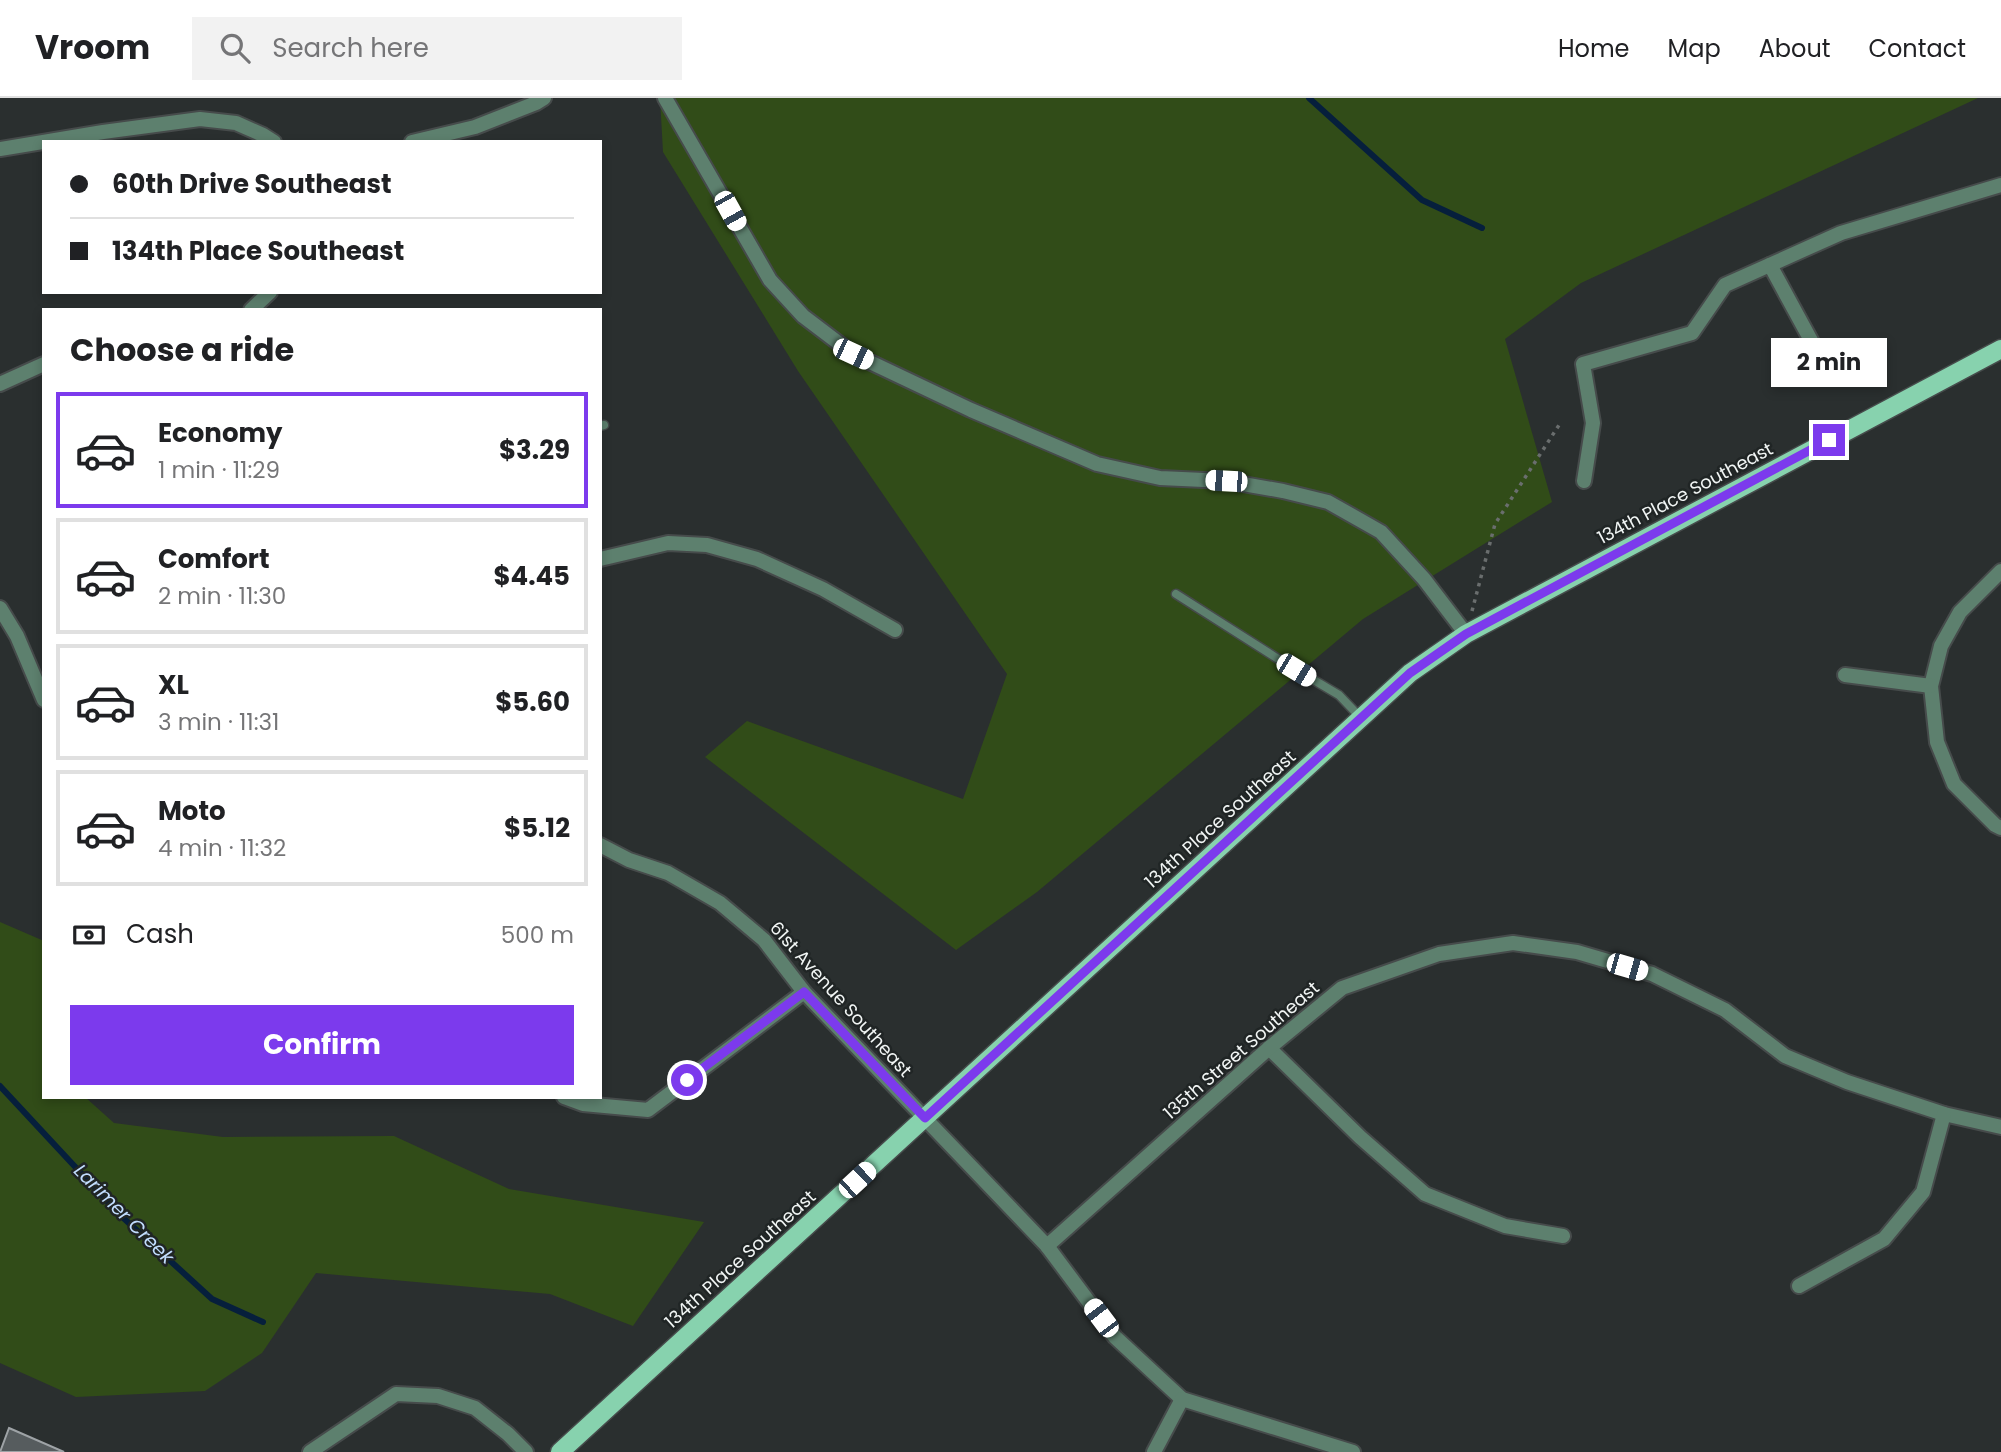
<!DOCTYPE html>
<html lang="en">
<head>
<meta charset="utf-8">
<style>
  body { margin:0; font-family:Poppins,sans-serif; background:#f2f2f2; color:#202124; height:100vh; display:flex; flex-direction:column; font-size:26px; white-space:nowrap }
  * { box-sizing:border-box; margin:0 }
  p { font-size:23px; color:#757577 }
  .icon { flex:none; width:38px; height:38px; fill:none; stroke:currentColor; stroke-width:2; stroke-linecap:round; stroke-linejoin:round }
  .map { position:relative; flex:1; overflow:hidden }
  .side { position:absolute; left:42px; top:210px; width:560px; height:791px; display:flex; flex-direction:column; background:#fff; border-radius:0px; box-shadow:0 4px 10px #0003 }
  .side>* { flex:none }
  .guide { position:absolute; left:42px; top:42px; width:560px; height:154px; border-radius:0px; box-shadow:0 4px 10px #0003; display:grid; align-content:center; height:154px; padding:0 28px; background:#fff }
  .end { position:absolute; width:32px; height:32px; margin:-16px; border:9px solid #7c3aed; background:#fff; box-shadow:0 0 0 4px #fff }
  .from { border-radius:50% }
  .bubble { position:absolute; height:49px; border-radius:0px; background:#fff; box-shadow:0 4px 10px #0003; font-size:23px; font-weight:700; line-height:49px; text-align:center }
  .car { position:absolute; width:21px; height:42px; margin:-21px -10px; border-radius:9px; box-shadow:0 0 5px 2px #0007; background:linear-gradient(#fff 24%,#345 0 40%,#fff 0 76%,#345 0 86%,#fff 0) }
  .guide b { display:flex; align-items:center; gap:24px; height:66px; font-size:26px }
  .guide b+b { border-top:2px solid #e0e0e0 }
  .guide i { width:18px; height:18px; background:#202124 }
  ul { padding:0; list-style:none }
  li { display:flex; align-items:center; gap:21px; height:116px; margin:0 14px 10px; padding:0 14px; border:4px solid #e0e0e0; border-radius:0px }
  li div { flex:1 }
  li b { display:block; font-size:26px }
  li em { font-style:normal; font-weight:700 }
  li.current { border-color:#7c3aed }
  li>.icon { width:63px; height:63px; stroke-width:1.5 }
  h2 { padding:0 28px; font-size:32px; line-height:84px }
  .pay { display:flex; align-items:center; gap:18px; height:77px; padding:0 28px; font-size:26px }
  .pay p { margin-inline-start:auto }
  .action { display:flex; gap:14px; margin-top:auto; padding:14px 28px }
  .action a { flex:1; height:80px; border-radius:0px; background:#7c3aed; color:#fff; font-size:28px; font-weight:700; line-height:80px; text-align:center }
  header { display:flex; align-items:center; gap:42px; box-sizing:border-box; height:98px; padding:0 35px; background:#fff; border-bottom:2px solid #e0e0e0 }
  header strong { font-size:33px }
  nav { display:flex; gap:38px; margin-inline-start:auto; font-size:24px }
  .search { width:490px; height:63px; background:#f2f2f2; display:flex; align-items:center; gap:18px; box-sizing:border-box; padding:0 24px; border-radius:0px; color:#757577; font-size:26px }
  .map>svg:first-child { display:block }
  .green { fill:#314c18 }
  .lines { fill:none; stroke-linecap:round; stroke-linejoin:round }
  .stream { stroke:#061f3c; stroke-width:6 }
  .building { fill:#565c5e; stroke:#9ea3a6; stroke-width:2 }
  .service-casing { stroke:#464b4b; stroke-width:11 }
  .minor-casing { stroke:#464b4b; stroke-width:18 }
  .primary-casing { stroke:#464b4b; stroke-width:21 }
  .path { stroke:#6a6e6e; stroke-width:3.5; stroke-dasharray:3.5 5; stroke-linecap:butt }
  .service { stroke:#5d806e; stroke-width:8 }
  .minor { stroke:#5d806e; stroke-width:14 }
  .primary { stroke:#87d2ae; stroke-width:18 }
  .route { stroke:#7c3aed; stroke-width:9 }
  .labels { text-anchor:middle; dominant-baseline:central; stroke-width:5; stroke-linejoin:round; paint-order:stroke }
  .street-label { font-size:18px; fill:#f1f5f4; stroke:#202525 }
  .water-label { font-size:19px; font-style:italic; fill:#c2ddfe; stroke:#202525 }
</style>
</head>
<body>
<header>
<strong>Vroom</strong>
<div class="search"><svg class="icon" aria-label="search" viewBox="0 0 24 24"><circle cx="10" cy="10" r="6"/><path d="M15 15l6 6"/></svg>Search here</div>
<nav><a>Home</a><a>Map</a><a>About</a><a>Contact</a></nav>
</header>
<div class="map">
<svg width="2001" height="1354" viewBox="0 0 2001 1354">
  <rect width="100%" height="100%" fill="#2a2f2f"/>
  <g class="green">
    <polygon points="660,0 1978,0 1581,185 1505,241 1552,404 1363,521 1037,794 956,852 705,659 747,623 963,701 1007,576 798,273 663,54"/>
    <polygon points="0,824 44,843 44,999 85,999 114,1025 223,1039 394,1038 509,1091 704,1124 633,1228 550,1196 316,1175 262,1255 205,1293 76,1299 0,1265"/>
  </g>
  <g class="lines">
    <g class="stream">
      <polyline points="1309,0 1422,102 1482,130"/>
      <polyline points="0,988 119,1116 212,1201 263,1224"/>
    </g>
  </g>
  <polygon class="building" points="9,1330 64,1354 0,1354"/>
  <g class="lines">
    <defs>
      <g id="service">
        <polyline points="600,328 604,327"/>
        <polyline points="1176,496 1275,559 1339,597 1361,620"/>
      </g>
      <g id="minor">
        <polyline points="665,0 770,182 803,218 853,256 971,312 1097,366 1160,380 1226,383 1283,393 1328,404 1381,434 1424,481 1466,536"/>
        <polyline points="412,44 475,29 536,5 544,0"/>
        <polyline points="0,51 103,34 200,21 236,25 263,37 274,44"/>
        <polyline points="1770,167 1820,259"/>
        <polyline points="251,212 270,194"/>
        <polyline points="0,286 44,266"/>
        <polyline points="1584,383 1593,325 1583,266 1692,235 1725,187 1841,135 2001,87"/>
        <polyline points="600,461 668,445 707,447 757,461 823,491 895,532"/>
        <polyline points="2001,473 1960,514 1941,548 1931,588 1937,644 1954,686 1995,727 2001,730"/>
        <polyline points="0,510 17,538 44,602"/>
        <polyline points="1845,577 1931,588"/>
        <polyline points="600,747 629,762 668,775 720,805 764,842 804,894 1047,1148 1115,1239 1182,1301 1353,1354"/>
        <polyline points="1269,950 1360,1039 1425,1096 1505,1128 1563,1138"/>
        <polyline points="564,999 583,1006 648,1012 804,894"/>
        <polyline points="1047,1148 1269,950 1342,890 1439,856 1513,845 1577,854 1652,876 1725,912 1785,958 1847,984 1944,1016 2001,1029"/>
        <polyline points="1799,1188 1884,1141 1923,1094 1944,1016"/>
        <polyline points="310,1354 396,1296 438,1298 475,1310 508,1336 526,1354"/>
        <polyline points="1154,1354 1182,1301"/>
      </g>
      <polyline id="primary" points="560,1354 1410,575 1466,536 2001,251"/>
    </defs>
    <use href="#service" class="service-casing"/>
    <use href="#minor" class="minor-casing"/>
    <use href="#primary" class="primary-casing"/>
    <polyline class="path" points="1472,513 1495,426 1561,324"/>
    <use href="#service" class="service"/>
    <use href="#minor" class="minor"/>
    <use href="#primary" class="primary"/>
  </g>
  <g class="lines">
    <polyline class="route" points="687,982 804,894 925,1020 1410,575 1466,536 1829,342"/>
  </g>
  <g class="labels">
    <g class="street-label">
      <text transform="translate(1685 395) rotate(-28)">134th Place Southeast</text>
      <text transform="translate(1220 721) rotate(-42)">134th Place Southeast</text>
      <text transform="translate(841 901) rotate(48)">61st Avenue Southeast</text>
      <text transform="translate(1241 952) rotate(-41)">135th Street Southeast</text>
      <text transform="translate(740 1161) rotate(-42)">134th Place Southeast</text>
    </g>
    <g class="water-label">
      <text transform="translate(124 1116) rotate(45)">Larimer Creek</text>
    </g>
  </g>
</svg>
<i class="end from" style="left:687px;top:982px"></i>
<i class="end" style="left:1829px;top:342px"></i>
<div class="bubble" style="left:1771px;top:240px;width:116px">2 min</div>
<i class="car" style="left:730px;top:113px;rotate:151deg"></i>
<i class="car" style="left:853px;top:256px;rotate:115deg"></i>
<i class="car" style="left:1226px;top:383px;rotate:273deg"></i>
<i class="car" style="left:1296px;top:572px;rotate:121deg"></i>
<i class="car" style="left:1627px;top:869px;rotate:106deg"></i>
<i class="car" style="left:857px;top:1082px;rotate:47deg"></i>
<i class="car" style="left:1101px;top:1220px;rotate:323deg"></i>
<div class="guide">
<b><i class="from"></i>60th Drive Southeast</b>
<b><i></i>134th Place Southeast</b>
</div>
<section class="side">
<h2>Choose a ride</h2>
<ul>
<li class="current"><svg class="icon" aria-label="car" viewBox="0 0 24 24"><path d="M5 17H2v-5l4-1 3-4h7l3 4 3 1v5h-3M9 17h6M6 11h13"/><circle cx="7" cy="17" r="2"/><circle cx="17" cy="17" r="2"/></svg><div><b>Economy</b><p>1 min · 11:29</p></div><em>$3.29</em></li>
<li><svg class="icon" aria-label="car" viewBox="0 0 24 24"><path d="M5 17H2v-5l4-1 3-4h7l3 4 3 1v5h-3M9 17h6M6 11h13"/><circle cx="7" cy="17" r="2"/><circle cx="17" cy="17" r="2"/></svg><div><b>Comfort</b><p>2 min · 11:30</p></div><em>$4.45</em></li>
<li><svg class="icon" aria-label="car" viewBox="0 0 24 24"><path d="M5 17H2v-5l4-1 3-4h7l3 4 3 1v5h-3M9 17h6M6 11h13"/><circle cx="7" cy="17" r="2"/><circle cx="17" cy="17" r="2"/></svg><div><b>XL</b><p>3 min · 11:31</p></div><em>$5.60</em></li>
<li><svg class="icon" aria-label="car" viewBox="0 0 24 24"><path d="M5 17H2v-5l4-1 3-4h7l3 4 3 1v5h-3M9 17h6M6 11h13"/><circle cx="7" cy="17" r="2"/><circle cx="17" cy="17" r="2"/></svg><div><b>Moto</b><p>4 min · 11:32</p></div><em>$5.12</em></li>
</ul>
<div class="pay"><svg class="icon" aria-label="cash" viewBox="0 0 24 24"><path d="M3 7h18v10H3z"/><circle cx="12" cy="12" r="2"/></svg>Cash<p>500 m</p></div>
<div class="action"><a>Confirm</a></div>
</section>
</div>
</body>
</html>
